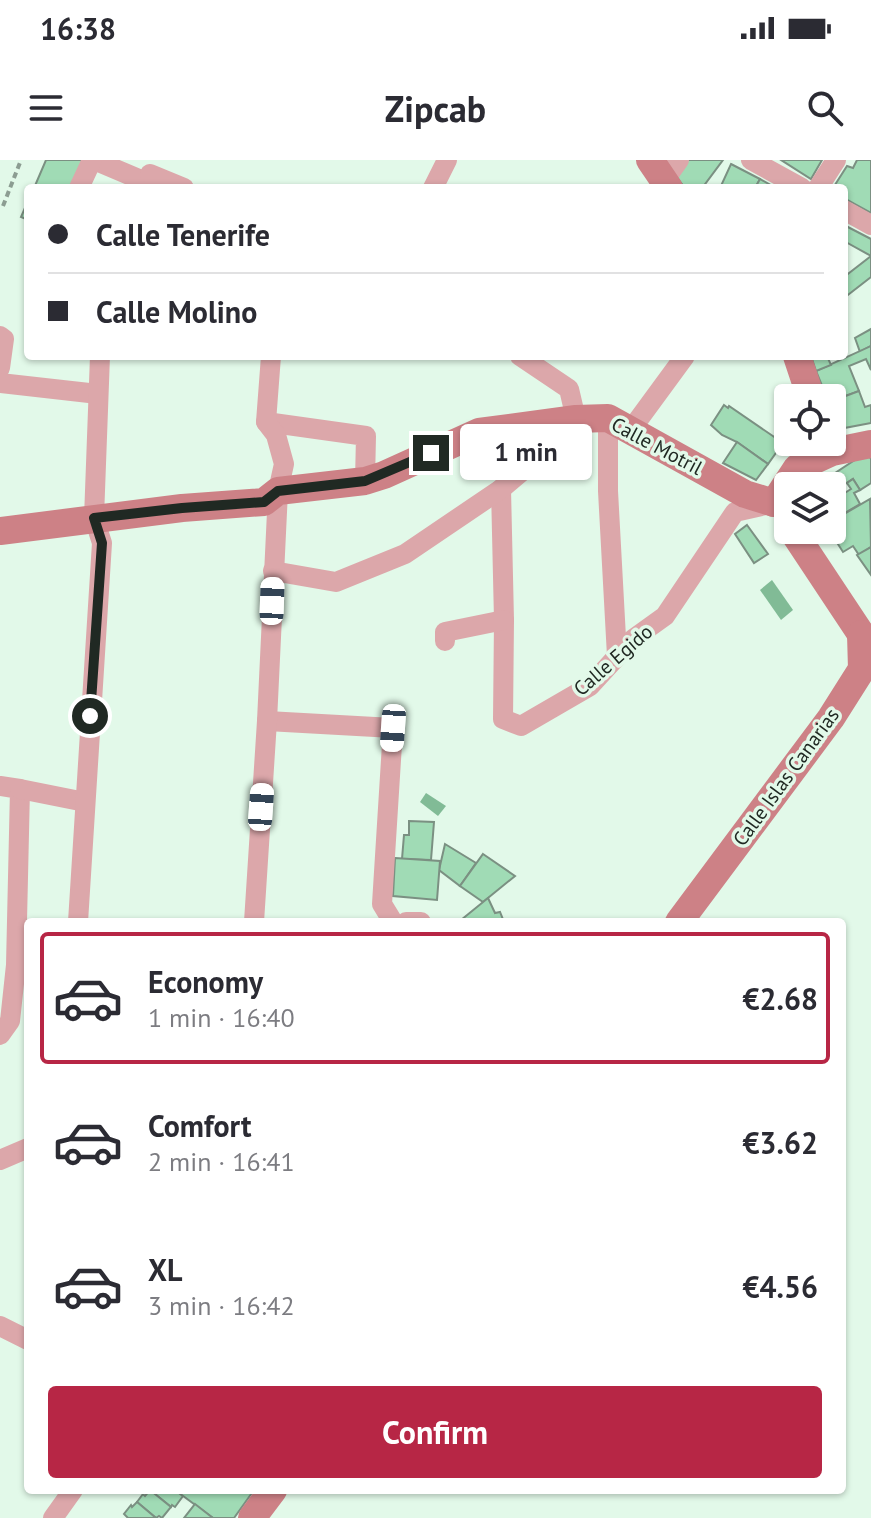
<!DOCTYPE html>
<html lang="en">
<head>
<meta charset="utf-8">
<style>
  body { margin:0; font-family:"PT Sans",sans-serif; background:#f2f2f3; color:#2b2b33; height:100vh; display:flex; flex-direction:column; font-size:30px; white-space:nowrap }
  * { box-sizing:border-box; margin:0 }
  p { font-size:26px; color:#7c7c81 }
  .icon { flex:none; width:44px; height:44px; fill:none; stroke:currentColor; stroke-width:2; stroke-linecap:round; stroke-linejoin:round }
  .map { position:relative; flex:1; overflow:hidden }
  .drawer { position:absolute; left:24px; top:758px; width:822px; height:576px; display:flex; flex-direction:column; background:#fff; border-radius:8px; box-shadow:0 2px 6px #0004 }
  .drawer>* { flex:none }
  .hud { position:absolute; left:24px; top:24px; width:824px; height:176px; border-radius:8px; box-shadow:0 2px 6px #0004; display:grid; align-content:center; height:176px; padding:0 24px; background:#fff }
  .buttons { position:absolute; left:774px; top:224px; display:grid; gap:16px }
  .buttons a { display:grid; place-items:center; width:72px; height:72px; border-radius:8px; background:#fff; box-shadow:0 2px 6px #0004; font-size:40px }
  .end { position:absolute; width:36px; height:36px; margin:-18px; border:10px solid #202923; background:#fff; box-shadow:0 0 0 4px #fff }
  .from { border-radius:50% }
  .bubble { position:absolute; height:56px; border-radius:8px; background:#fff; box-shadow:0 2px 6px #0004; font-size:26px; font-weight:600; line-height:56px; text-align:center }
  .car { position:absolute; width:24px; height:48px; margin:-24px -12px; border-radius:10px; box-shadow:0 0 6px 2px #0007; background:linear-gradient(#fff 24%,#345 0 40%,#fff 0 76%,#345 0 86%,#fff 0) }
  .hud b { display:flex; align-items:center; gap:28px; height:76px; font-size:30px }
  .hud b+b { border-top:2px solid #e1e1e2 }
  .hud i { width:20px; height:20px; background:#2b2b33 }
  ul { padding:14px 0 0; list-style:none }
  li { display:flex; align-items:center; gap:24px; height:132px; margin:0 16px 12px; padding:0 8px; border:4px solid transparent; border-radius:8px }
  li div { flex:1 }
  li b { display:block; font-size:30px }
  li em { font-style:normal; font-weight:600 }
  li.current { border-color:#b72645 }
  li>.icon { width:72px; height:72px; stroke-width:1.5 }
  .action { display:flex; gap:16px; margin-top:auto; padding:16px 24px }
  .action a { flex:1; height:92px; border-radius:8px; background:#b72645; color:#fff; font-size:32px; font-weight:600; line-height:92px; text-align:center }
  .status { display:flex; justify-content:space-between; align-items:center; height:56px; padding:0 40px; background:#fff; direction:ltr }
  .status svg { height:22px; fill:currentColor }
  header { display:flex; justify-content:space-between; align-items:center; height:104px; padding:0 24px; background:#fff; font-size:36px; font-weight:600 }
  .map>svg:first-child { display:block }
  .water { fill:#81bb96 }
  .building { fill:#a0dbb5; stroke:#7b9082; stroke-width:2 }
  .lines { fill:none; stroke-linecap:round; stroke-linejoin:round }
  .path { stroke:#8c9d92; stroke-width:4; stroke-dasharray:6 4; stroke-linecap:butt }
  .street { stroke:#dca7aa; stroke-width:20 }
  .secondary { stroke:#cd8186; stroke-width:28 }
  .route { stroke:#202923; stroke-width:10 }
  .labels { text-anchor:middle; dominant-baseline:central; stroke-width:7; stroke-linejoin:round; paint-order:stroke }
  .street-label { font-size:20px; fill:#202923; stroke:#e2f9e9 }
</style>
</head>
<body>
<div class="status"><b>16:38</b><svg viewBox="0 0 49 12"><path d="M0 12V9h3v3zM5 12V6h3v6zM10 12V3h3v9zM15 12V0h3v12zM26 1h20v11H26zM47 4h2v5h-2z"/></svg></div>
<header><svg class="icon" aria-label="menu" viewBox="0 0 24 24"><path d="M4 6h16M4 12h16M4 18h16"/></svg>Zipcab<svg class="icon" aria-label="search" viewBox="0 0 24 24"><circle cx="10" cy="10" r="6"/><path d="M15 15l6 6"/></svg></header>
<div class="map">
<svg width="871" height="1358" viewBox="0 0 871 1358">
  <rect width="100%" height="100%" fill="#e2f9e9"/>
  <g class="water">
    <polygon points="772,420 793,450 781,460 760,430"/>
    <polygon points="426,633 446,646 438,656 420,642"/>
  </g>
  <g class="building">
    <polygon points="46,0 90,0 78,28 34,28"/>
    <polygon points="687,0 723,0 703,27 705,28 685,28 675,15"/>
    <polygon points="781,0 822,0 811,19"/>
    <polygon points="857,0 871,0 871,53 844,38 844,28 833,28 847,6 853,8"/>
    <polygon points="731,4 760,19 755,28 720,28"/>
    <polygon points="760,19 776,28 755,28"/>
    <polygon points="28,41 28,60 21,57"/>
    <polygon points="844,65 871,79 871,117 844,138 844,117 871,96 844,81"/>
    <polygon points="871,169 871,186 860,192 855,178"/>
    <polygon points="871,186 871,210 866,199 849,206 859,231 832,241 832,238 827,238 816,211"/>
    <polygon points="811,196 827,196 831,205 816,211"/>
    <polygon points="859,231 865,247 871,245 871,263 839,269 832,251 832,241"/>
    <polygon points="724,245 728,248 729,246 783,283 768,304 737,282 722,275 711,265"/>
    <polygon points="737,282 768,304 756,320 723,303"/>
    <polygon points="867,292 871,299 871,323 860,330 853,319 834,331 826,319"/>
    <polygon points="853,319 860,330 854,333 860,344 833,360 832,333 835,339 851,329 847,323"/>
    <polygon points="870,339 871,387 859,395 853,386 843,392 829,370 832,370 832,361"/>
    <polygon points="747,365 768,394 754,403 735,374"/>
    <polygon points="871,387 871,415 857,395"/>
    <polygon points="409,661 434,662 431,700 402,699 404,675 409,675"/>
    <polygon points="445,684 476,703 460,726 439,710"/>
    <polygon points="483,694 515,716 483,742 460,726"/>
    <polygon points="395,698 440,701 437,740 393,736"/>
    <polygon points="488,738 495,753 500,752 504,762 462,762 461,760"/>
    <polygon points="150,1330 175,1330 183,1336 175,1347 172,1345 171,1347"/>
    <polygon points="150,1330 171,1347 162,1358 159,1356 156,1358 137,1342 143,1334 145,1336"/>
    <polygon points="175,1330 254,1330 234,1358 213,1358"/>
    <polygon points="137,1342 156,1358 128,1358 124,1354 131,1345 132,1347"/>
    <polygon points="195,1344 213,1358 184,1358"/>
  </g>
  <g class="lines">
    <polyline class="path" points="3,46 21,0"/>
    <g class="street">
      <polyline points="94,0 160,28"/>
      <polyline points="751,0 802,28"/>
      <polyline points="150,14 184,28"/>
      <polyline points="79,28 92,0"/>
      <polyline points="433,28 447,0"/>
      <polyline points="659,28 679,0"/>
      <polyline points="818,28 836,0"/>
      <polyline points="844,50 871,65"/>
      <polyline points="0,176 4,179 0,208"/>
      <polyline points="0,223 98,234"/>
      <polyline points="608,258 608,331 617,496"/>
      <polyline points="266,262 366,276 365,321"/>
      <polyline points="630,271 685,196"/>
      <polyline points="501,329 504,460 503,559 521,566 590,526 633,479 665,456 735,352 770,344"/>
      <polyline points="273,411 336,422 405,394 501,329 540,296 576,259 569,229 520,196"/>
      <polyline points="445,481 445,472 504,460"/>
      <polyline points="267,561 393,568 382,744 393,762"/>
      <polyline points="0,626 20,629 16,805 10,861 0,875"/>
      <polyline points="20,629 85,642"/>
      <polyline points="78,762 102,383 94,358 100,196"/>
      <polyline points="254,762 267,561 278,331 284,304 276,275 266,262 271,196"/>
      <polyline points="406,762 421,762"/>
      <polyline points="0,1000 28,988"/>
      <polyline points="0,1166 28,1180"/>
      <polyline points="53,1358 73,1330"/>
    </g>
    <g class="secondary">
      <polyline points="650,0 669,28"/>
      <polyline points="797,196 811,238"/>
      <polyline points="774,343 797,308 832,292 871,284"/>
      <polyline points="792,370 861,474"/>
      <polyline points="0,371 182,348 264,342 278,331 365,321 384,315 479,272 576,259 608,258 745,334 774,343"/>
      <polyline points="679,762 831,558 862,509 861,474"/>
      <polyline points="252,1358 273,1330"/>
    </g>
  </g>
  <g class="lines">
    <polyline class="route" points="90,556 102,383 94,358 182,348 264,342 278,331 365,321 431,293"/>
  </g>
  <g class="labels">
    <g class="street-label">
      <text transform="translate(657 286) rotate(28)">Calle Motril</text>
      <text transform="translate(613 500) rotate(-41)">Calle Egido</text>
      <text transform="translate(786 617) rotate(-54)">Calle Islas Canarias</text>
    </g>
  </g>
</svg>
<div class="buttons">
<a><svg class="icon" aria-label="locate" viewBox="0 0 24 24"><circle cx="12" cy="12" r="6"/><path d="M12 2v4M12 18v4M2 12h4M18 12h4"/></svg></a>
<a><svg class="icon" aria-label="layers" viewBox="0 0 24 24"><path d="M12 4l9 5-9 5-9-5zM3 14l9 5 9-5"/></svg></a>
</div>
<i class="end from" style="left:90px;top:556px"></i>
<i class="end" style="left:431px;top:293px"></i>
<div class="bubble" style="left:460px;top:264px;width:132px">1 min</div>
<i class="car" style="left:272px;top:441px;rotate:2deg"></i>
<i class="car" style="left:393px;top:568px;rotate:184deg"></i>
<i class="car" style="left:261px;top:647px;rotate:4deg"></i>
<div class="hud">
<b><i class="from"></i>Calle Tenerife</b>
<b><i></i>Calle Molino</b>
</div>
<section class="drawer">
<ul>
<li class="current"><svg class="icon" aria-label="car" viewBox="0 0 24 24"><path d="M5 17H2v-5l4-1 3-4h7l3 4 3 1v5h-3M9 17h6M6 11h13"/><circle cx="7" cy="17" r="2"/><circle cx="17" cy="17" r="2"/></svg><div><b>Economy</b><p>1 min · 16:40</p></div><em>€2.68</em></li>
<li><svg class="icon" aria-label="car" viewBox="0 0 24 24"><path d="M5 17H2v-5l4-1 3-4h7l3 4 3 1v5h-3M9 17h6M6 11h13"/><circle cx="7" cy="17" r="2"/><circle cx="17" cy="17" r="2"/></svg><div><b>Comfort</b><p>2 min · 16:41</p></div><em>€3.62</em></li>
<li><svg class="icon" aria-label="car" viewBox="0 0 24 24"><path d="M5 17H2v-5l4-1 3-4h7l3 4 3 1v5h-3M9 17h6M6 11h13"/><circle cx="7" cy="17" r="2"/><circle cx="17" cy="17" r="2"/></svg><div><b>XL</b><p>3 min · 16:42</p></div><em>€4.56</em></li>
</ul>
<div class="action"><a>Confirm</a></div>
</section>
</div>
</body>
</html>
